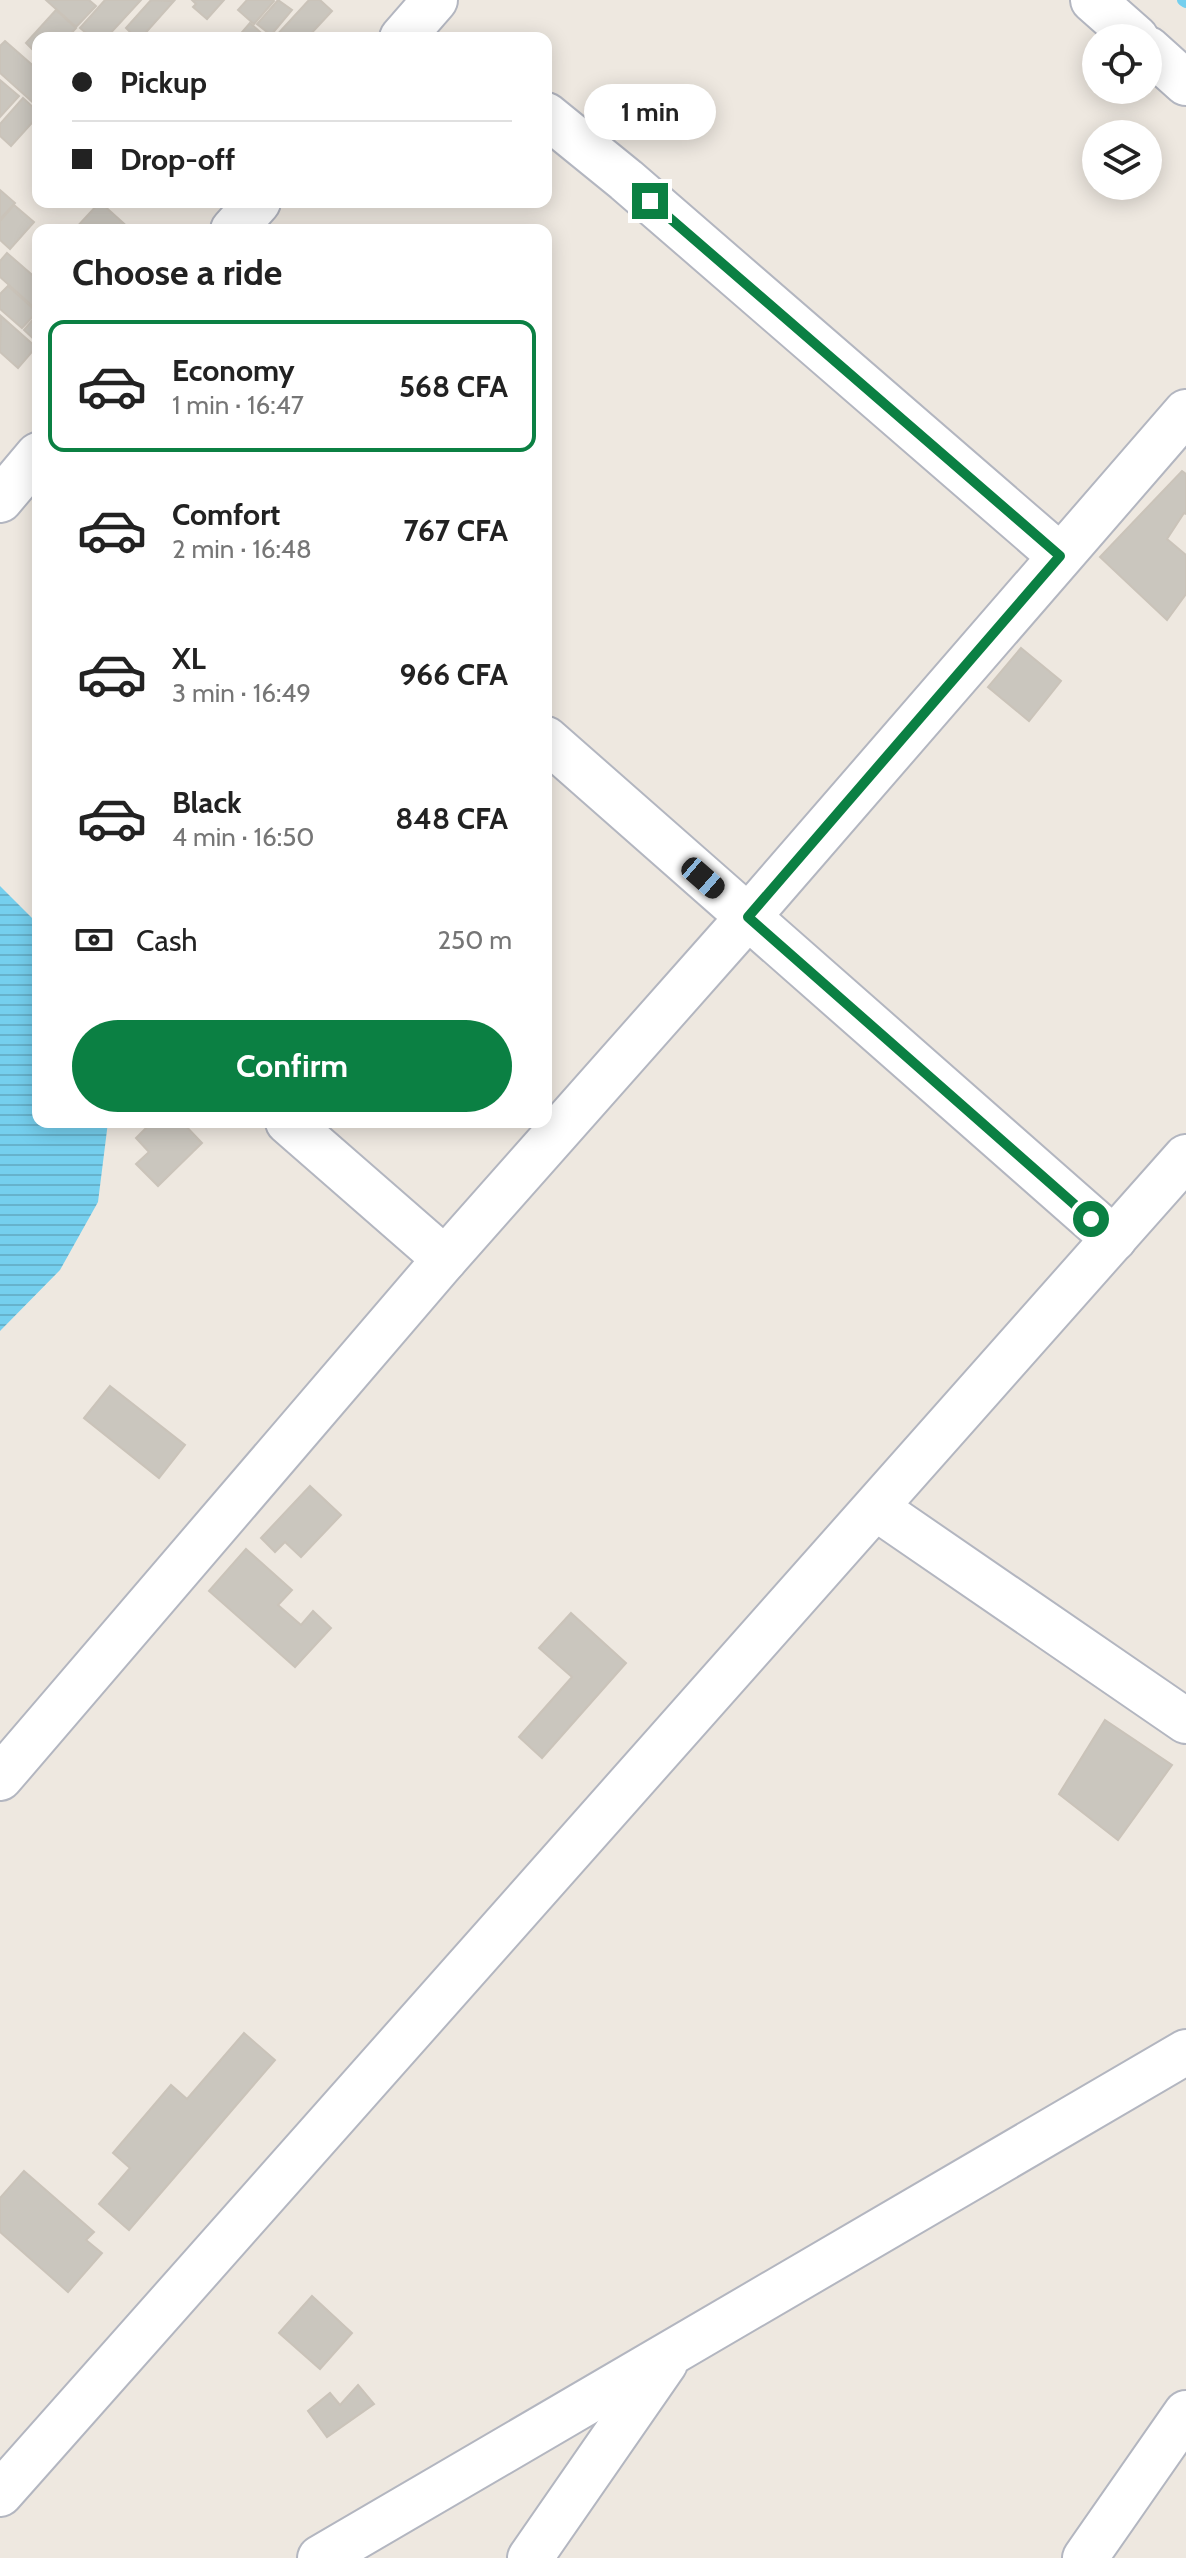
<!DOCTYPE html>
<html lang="en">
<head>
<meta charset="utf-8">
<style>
  body { margin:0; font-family:Cabin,sans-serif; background:#f2f2f2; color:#222; height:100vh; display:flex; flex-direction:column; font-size:30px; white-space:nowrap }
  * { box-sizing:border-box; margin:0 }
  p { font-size:26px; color:#767676 }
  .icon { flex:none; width:44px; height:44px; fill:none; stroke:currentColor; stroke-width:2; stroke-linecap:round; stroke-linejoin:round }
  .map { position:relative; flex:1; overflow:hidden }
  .drawer { position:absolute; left:32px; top:224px; width:520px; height:904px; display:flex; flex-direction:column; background:#fff; border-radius:16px; box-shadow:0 4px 20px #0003 }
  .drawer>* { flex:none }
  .top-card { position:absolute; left:32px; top:32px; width:520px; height:176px; border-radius:16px; box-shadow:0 4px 20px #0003; display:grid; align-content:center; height:176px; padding:0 40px; background:#fff }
  .fabs { position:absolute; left:1082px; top:24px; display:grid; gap:16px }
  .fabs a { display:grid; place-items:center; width:80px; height:80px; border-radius:50%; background:#fff; box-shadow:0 4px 20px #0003; font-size:40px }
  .end { position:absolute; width:36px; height:36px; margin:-18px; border:10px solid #0b8043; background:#fff; box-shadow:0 0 0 4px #fff }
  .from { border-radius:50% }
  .bubble { position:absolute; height:56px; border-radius:28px; background:#fff; box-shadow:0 4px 20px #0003; font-size:26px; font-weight:800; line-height:56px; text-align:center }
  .car { position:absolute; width:24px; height:48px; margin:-24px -12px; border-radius:10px; box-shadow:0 0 6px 2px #0007; background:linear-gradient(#222 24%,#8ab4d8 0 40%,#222 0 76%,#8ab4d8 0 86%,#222 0) }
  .top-card b { display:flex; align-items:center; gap:28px; height:76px; font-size:30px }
  .top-card b+b { border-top:2px solid #e0e0e0 }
  .top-card i { width:20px; height:20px; background:#222 }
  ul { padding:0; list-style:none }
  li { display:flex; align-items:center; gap:24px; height:132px; margin:0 16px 12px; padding:0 24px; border:4px solid transparent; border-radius:16px }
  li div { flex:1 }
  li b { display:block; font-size:30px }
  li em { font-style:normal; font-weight:800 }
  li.selected { border-color:#0b8043 }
  li>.icon { width:72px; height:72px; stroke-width:1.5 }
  h2 { padding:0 40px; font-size:36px; line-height:96px }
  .pay { display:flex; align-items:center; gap:20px; height:88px; padding:0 40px; font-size:30px }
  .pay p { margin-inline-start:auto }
  .action { display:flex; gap:16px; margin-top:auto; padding:16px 40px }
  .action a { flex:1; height:92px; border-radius:48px; background:#0b8043; color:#fff; font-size:32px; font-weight:800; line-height:92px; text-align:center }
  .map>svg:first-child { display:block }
  .water { fill:url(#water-rules) }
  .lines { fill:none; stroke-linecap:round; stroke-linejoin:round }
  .stream { stroke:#75cfee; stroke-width:12 }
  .building { fill:#cac6be; stroke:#cac3b9; stroke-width:2 }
  .minor-casing { stroke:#b3b6c0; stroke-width:48 }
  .tertiary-casing { stroke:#b3b6c0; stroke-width:48 }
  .minor { stroke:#fff; stroke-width:44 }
  .tertiary { stroke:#fff; stroke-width:44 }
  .route { stroke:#0b8043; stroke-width:10 }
</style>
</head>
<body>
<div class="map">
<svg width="1186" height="2558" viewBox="0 0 1186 2558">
  <defs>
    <pattern id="water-rules" width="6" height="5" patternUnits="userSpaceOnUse" patternTransform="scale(2)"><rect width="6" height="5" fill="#75cfee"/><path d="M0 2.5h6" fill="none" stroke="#66b2cc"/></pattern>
  </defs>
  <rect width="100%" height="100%" fill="#eee8e0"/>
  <polygon class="water" points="0,886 38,924 38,1122 108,1122 98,1202 60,1270 0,1331"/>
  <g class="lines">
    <polyline class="stream" points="1183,0 1186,2"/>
  </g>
  <g class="building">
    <polygon points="46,0 89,0 96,6 76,27"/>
    <polygon points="105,0 141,0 106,38 92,38 80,28"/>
    <polygon points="151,0 174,1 141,38 136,38 126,28"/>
    <polygon points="192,0 224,0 207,19 193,7 196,4"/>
    <polygon points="247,0 273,0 274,1 254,24 238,10"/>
    <polygon points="278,0 292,10 271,35 257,24"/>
    <polygon points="309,0 320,0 332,11 307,38 274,38"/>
    <polygon points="56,10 76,28 67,38 38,38 38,55 26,43"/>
    <polygon points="250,23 267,38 237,38"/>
    <polygon points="5,41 38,70 38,107 0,73 0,46"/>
    <polygon points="0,80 19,96 0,117"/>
    <polygon points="23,98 38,112 38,116 11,146 0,136 0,124"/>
    <polygon points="0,190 15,203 0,219"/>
    <polygon points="100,202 131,230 74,230"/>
    <polygon points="14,205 34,222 10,249 0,240 0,221"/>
    <polygon points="7,253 38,280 38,311 0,277 0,261"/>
    <polygon points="8,286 37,312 22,328 0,309 0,294"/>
    <polygon points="37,315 38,316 38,343 24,330"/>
    <polygon points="1,316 36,347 18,368 0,352"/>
    <polygon points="1182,471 1186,474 1186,514 1184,513 1167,539 1186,555 1186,594 1167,620 1100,557"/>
    <polygon points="1021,648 1061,681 1029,721 988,687"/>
    <polygon points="152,1122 182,1122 202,1143 158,1186 136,1164 149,1152 136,1138"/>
    <polygon points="110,1386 185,1445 159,1478 84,1418"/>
    <polygon points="310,1486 341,1515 301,1557 285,1542 275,1552 261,1538"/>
    <polygon points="246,1549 292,1590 278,1605 301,1625 313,1611 331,1628 295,1667 209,1591"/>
    <polygon points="571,1613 626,1663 542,1758 519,1737 572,1677 539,1648"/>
    <polygon points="1105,1720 1172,1765 1118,1840 1059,1794"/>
    <polygon points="244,2033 275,2060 129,2230 99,2204 130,2168 113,2153 171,2085 187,2099"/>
    <polygon points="24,2171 94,2232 86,2240 102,2253 68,2292 0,2232 0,2198"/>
    <polygon points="312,2296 352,2333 320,2369 279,2333"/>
    <polygon points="358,2385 374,2404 327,2437 308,2411 330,2393 340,2405"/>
  </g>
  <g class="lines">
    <defs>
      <g id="minor">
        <polyline points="402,38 435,0"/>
        <polyline points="546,115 626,180 1060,556"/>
        <polyline points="233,230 258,202"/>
        <polyline points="0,500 38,455"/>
        <polyline points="546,739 1114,1239"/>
        <polyline points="288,1122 445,1259"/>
        <polyline points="876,1508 1186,1721"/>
        <polyline points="0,1778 445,1259 748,917 1186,412"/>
        <polyline points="0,2494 1186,1157"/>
        <polyline points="320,2558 1186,2052"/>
        <polyline points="530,2558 665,2363"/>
        <polyline points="1085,2558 1186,2413"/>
      </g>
      <g id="tertiary">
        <polyline points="1093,0 1136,38"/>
        <polyline points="1148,49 1186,83"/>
      </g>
    </defs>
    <use href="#minor" class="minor-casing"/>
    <use href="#tertiary" class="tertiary-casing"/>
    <use href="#minor" class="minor"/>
    <use href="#tertiary" class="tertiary"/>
  </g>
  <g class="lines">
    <polyline class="route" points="650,201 1060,556 748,917 1091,1219"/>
  </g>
</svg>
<div class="fabs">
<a><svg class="icon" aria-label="locate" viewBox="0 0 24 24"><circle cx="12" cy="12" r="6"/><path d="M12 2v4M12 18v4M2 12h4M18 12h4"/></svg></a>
<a><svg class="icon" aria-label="layers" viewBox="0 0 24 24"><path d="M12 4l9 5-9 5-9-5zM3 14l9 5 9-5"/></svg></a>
</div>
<i class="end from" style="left:1091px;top:1219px"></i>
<i class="end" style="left:650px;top:201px"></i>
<div class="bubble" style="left:584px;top:84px;width:132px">1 min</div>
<i class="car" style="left:703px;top:878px;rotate:131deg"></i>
<div class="top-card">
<b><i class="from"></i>Pickup</b>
<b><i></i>Drop-off</b>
</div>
<section class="drawer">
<h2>Choose a ride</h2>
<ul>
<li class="selected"><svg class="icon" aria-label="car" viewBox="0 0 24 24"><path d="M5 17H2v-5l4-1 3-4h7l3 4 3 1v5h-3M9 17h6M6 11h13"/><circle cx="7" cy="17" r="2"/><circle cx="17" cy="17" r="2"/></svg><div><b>Economy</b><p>1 min · 16:47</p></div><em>568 CFA</em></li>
<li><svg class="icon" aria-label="car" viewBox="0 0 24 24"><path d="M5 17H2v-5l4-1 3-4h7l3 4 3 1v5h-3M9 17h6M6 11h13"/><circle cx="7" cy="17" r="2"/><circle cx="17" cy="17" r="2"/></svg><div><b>Comfort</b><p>2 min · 16:48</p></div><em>767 CFA</em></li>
<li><svg class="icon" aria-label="car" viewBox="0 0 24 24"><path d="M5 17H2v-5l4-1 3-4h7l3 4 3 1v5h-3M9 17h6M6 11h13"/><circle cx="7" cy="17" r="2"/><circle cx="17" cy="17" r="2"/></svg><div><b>XL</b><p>3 min · 16:49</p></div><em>966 CFA</em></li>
<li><svg class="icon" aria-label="car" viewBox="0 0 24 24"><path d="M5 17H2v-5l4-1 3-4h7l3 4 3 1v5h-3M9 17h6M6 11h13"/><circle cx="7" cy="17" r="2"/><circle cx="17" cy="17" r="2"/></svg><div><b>Black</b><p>4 min · 16:50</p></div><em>848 CFA</em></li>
</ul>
<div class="pay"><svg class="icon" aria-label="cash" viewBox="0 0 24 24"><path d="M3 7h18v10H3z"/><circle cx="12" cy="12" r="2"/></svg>Cash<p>250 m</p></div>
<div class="action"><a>Confirm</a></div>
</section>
</div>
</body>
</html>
